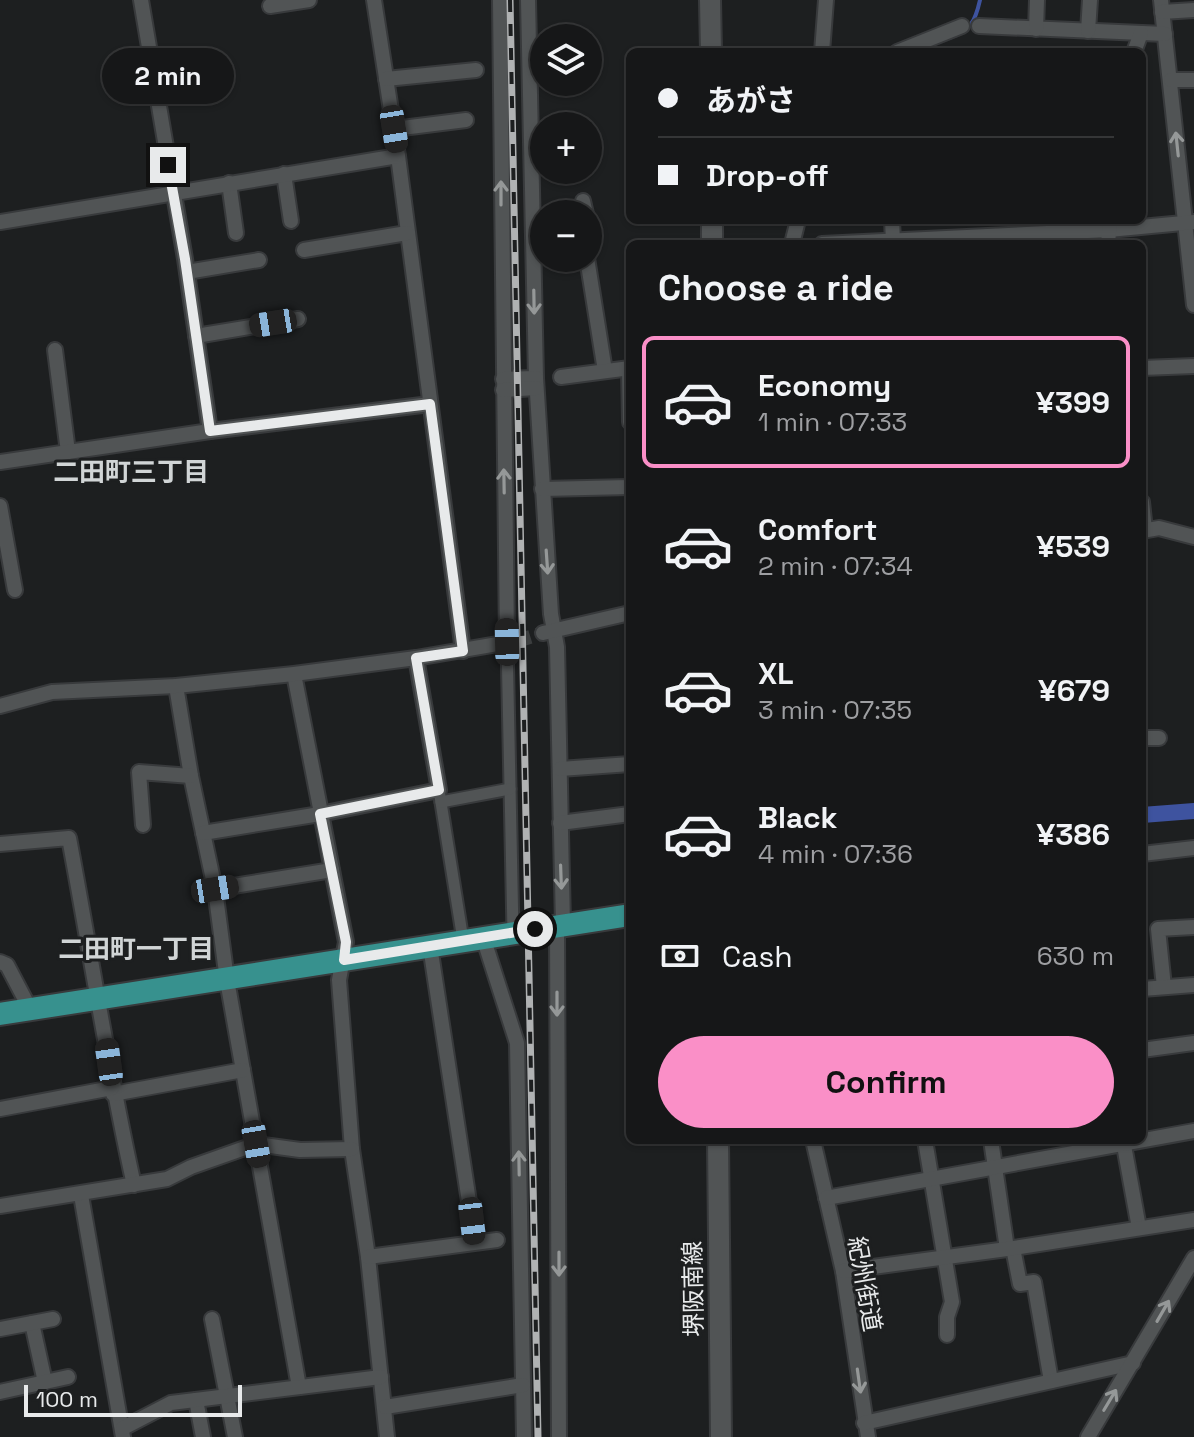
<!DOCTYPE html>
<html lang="en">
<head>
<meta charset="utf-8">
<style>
  body { margin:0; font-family:"Space Grotesk","Noto Sans JP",sans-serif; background:#1f2021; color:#f1f3f6; height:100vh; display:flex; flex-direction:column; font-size:30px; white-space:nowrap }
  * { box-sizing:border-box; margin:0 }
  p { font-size:26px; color:#9e9fa2 }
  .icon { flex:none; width:44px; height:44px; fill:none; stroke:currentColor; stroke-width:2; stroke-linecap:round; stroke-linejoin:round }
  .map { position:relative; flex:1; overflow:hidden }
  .panel { position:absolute; left:626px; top:240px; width:520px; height:904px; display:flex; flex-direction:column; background:#161718; border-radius:12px; box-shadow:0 2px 6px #0004,0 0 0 2px #353637 }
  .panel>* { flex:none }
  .banner { position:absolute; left:626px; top:48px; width:520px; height:176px; border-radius:12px; box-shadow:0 2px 6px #0004,0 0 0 2px #353637; display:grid; align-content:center; height:176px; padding:0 32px; background:#161718 }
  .buttons { position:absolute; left:530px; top:24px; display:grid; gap:16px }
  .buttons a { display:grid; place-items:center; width:72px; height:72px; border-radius:50%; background:#161718; box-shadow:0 2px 6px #0004,0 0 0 2px #353637; font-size:40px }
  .scale { position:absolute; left:24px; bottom:20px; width:218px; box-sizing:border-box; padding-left:8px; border:4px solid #e8eaeb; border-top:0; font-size:22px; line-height:28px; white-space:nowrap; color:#e8eaeb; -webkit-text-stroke:6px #1d1f20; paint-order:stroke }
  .end { position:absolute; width:36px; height:36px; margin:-18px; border:10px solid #e8eaeb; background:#111; box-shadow:0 0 0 4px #111 }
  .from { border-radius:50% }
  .bubble { position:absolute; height:56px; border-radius:28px; background:#161718; box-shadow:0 2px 6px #0004,0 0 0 2px #353637; font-size:26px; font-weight:700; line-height:56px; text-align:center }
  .car { position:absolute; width:24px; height:48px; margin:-24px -12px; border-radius:10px; box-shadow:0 0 6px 2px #0007; background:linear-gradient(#222 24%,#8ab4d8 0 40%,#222 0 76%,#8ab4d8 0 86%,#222 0) }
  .banner b { display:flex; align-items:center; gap:28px; height:76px; font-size:30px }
  .banner b+b { border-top:2px solid #353637 }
  .banner i { width:20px; height:20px; background:#f1f3f6 }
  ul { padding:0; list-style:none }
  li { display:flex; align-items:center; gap:24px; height:132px; margin:0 16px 12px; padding:0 16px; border:4px solid transparent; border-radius:12px }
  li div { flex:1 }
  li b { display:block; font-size:30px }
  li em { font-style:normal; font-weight:700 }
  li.selected { border-color:#fa8fc7 }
  li>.icon { width:72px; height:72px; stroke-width:1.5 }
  h2 { padding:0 32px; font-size:36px; line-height:96px }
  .pay { display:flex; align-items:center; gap:20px; height:88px; padding:0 32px; font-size:30px }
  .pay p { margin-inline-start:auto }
  .cta { display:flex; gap:16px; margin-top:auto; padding:16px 32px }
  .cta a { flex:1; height:92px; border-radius:48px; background:#fa8fc7; color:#111; font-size:32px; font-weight:700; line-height:92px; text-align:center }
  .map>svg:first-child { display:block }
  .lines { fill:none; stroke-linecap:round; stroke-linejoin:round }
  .stream { stroke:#3e539f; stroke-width:4 }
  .canal { stroke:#3e539f; stroke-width:16 }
  .minor-tunnel { stroke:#3b3d3e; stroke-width:14; stroke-dasharray:14 7; stroke-linecap:butt }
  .pedestrian-casing { stroke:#383a3c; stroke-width:15 }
  .minor-casing { stroke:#383a3c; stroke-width:18 }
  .secondary-casing { stroke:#383a3c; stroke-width:24 }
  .primary-casing { stroke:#383a3c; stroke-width:26 }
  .pedestrian { stroke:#515455; stroke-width:11 }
  .minor { stroke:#515455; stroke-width:14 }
  .secondary { stroke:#515455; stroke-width:20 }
  .primary { stroke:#37918e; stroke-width:22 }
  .rail-casing { stroke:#b0b2b3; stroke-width:7 }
  .rail { stroke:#1d1f20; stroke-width:4; stroke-dasharray:12; stroke-linecap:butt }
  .oneway { stroke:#959898 }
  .route { stroke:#e8eaeb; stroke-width:10 }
  .labels { text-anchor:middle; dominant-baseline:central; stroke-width:6; stroke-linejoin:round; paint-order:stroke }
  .street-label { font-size:24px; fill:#e8eaeb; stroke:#1d1f20 }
  .neighbourhood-label { font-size:26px; font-weight:bold; fill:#d1d5d6; stroke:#1d1f20 }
</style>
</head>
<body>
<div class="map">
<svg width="1194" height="1437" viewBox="0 0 1194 1437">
  <rect width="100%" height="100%" fill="#1d1f20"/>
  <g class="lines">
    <path class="stream" d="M949 38C971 30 975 22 980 0"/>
    <polyline class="canal" points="1142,815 1194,811"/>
    <polyline class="minor-tunnel" points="517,641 543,633"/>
    <defs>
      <g id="pedestrian">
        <polyline points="507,642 513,932"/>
        <polyline points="439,790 463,940"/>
        <polyline points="441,802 510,789"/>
      </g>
      <g id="minor">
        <polyline points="141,0 185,259 210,431"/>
        <polyline points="374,0 398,156 463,651"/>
        <polyline points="500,0 507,642"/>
        <polyline points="528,0 536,378 551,614 557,647 563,925"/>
        <polyline points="1161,0 1194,305"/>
        <polyline points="270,6 309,0"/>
        <polyline points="1162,12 1194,10"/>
        <polyline points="979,26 1165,34"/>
        <polyline points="1036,29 1037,0"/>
        <polyline points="1088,31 1090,0"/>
        <polyline points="822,52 826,0"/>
        <polyline points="897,52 962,26"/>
        <polyline points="1134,52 1141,33"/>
        <polyline points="123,63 152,59"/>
        <polyline points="386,79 476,70"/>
        <polyline points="1171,80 1194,80"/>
        <polyline points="394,129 466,120"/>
        <polyline points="284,174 291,221"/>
        <polyline points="229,183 236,233"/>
        <polyline points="583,201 586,214"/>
        <polyline points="892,220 893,241"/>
        <polyline points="0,222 398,156"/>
        <polyline points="792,244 798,220"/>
        <polyline points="822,244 1109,230 1194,222"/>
        <polyline points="1108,244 1110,220"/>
        <polyline points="304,250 407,233"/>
        <polyline points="566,258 576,258"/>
        <polyline points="587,258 605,371"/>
        <polyline points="187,272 259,260"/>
        <polyline points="196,336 298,319"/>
        <polyline points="55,350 68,452"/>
        <polyline points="629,368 630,422"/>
        <polyline points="1142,368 1194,366"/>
        <polyline points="561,377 630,368"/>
        <polyline points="503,379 536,378"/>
        <polyline points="503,390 536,388"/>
        <polyline points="0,462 210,431 430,404"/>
        <polyline points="542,489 630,487"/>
        <polyline points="1142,502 1145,530"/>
        <polyline points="0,506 15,590"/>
        <polyline points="1142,531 1159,528 1194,537"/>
        <polyline points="543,633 630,613"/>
        <polyline points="294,674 346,942 339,980 352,1149 368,1257 387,1437"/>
        <polyline points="176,686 191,776 215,889 227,980 299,1387"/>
        <polyline points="0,706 52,692 176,686 294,674 416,658 515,641"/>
        <polyline points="1142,738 1159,738"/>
        <polyline points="560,769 630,764"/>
        <polyline points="560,823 630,814"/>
        <polyline points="143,825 139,772 191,776"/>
        <polyline points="203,833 320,814 439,790 416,658"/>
        <path d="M0 844 69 838C91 954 108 1070 134 1185"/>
        <polyline points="1142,854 1194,848"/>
        <polyline points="215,889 332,870"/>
        <polyline points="557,926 559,1437"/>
        <polyline points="483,937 517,1043 524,1437"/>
        <polyline points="430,946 475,1241"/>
        <polyline points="0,962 7,965 30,1009"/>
        <polyline points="1164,987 1158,929 1194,927"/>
        <polyline points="1142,989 1194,985"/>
        <polyline points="1142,1050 1194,1043"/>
        <polyline points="113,1094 243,1070"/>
        <polyline points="0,1109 112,1088"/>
        <polyline points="813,1140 843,1271 868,1437"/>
        <polyline points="925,1140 952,1302 947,1317 947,1335"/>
        <polyline points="991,1140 1007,1249"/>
        <polyline points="1123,1140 1139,1228"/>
        <polyline points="81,1195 123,1437"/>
        <polyline points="826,1198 1194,1131"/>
        <polyline points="0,1206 167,1179 191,1167 256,1144 300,1150 352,1149"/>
        <polyline points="1013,1248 1020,1284 1034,1282 1051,1381"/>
        <polyline points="368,1257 497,1240"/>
        <polyline points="843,1271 1007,1249 1194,1220"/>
        <polyline points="212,1319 235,1437"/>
        <polyline points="32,1323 45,1382"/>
        <polyline points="0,1329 53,1319"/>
        <polyline points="0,1392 68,1377"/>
        <polyline points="196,1400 203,1437"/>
        <polyline points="385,1407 523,1385"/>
        <polyline points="864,1423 1133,1363"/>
        <polyline points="123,1428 171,1403 381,1377"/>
        <polyline points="1088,1437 1194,1258"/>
      </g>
      <g id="secondary">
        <polyline points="710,0 711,52"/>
        <polyline points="712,220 712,244"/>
        <polyline points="718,1140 721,1437"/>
      </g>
      <polyline id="primary" points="0,1014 630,915"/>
    </defs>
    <use href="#pedestrian" class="pedestrian-casing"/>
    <use href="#minor" class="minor-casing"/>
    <use href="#secondary" class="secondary-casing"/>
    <use href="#primary" class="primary-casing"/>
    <use href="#pedestrian" class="pedestrian"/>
    <use href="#minor" class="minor"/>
    <use href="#secondary" class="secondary"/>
    <use href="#primary" class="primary"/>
    <defs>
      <polyline id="rail" points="510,0 538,1437"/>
    </defs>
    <use href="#rail" class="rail-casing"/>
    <use href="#rail" class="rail"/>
  </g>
  <defs><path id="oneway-shaft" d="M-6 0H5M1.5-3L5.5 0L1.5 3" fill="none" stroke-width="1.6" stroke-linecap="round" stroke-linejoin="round" transform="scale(2)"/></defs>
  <g class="oneway">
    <use href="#oneway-shaft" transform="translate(1177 144) rotate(-96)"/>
    <use href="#oneway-shaft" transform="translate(501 193) rotate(-90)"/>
    <use href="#oneway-shaft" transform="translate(534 302) rotate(89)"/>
    <use href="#oneway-shaft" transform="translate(504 481) rotate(-91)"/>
    <use href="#oneway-shaft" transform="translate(547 562) rotate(86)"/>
    <use href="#oneway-shaft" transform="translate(561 877) rotate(88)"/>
    <use href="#oneway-shaft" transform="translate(557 1004) rotate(90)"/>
    <use href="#oneway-shaft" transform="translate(519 1163) rotate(-91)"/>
    <use href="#oneway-shaft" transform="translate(559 1264) rotate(90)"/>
    <use href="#oneway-shaft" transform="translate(1163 1311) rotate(-60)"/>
    <use href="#oneway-shaft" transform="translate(859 1381) rotate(82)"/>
    <use href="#oneway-shaft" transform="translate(1110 1400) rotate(-59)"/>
  </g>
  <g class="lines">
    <polyline class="route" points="168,165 185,259 210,431 430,404 463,651 416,658 439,790 320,814 346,942 344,960 535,929"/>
  </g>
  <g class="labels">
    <g class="street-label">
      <text transform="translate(865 1284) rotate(80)">紀州街道</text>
      <text transform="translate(693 1289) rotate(-91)">堺阪南線</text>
    </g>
    <g class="neighbourhood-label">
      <text x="131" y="472">二田町三丁目</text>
      <text x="136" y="949">二田町一丁目</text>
    </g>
  </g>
</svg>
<div class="buttons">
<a><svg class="icon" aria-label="layers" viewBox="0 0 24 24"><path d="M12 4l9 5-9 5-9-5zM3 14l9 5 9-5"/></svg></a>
<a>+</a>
<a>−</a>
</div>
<div class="scale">100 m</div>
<i class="end from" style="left:535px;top:929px"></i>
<i class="end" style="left:168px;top:165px"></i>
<div class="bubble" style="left:102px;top:48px;width:132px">2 min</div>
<i class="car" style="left:394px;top:129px;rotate:171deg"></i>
<i class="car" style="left:273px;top:323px;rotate:261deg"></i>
<i class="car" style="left:507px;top:642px;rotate:359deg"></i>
<i class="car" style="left:215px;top:889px;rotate:81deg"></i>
<i class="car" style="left:109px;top:1062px;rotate:352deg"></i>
<i class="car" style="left:256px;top:1144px;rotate:170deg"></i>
<i class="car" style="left:472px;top:1221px;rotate:173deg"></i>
<div class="banner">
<b><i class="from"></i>あがさ</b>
<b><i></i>Drop-off</b>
</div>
<section class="panel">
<h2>Choose a ride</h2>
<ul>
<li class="selected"><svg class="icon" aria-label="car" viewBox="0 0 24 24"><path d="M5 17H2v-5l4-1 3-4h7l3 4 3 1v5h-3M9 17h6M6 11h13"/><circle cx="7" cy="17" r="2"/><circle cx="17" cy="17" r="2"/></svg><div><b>Economy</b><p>1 min · 07:33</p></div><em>¥399</em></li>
<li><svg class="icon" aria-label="car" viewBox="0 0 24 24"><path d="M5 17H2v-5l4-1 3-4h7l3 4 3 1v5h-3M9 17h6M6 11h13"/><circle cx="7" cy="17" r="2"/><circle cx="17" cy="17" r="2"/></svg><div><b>Comfort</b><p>2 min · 07:34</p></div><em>¥539</em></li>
<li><svg class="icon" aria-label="car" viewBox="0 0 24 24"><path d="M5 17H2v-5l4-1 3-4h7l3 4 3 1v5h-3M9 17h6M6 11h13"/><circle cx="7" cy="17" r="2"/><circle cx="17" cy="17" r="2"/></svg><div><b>XL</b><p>3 min · 07:35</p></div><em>¥679</em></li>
<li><svg class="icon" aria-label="car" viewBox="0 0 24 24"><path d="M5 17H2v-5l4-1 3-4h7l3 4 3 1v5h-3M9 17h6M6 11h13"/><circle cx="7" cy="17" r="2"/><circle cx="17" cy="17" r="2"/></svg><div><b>Black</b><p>4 min · 07:36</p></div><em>¥386</em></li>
</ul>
<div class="pay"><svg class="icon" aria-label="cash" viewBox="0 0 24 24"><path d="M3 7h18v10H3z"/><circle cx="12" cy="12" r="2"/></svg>Cash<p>630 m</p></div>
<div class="cta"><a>Confirm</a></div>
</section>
</div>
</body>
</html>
